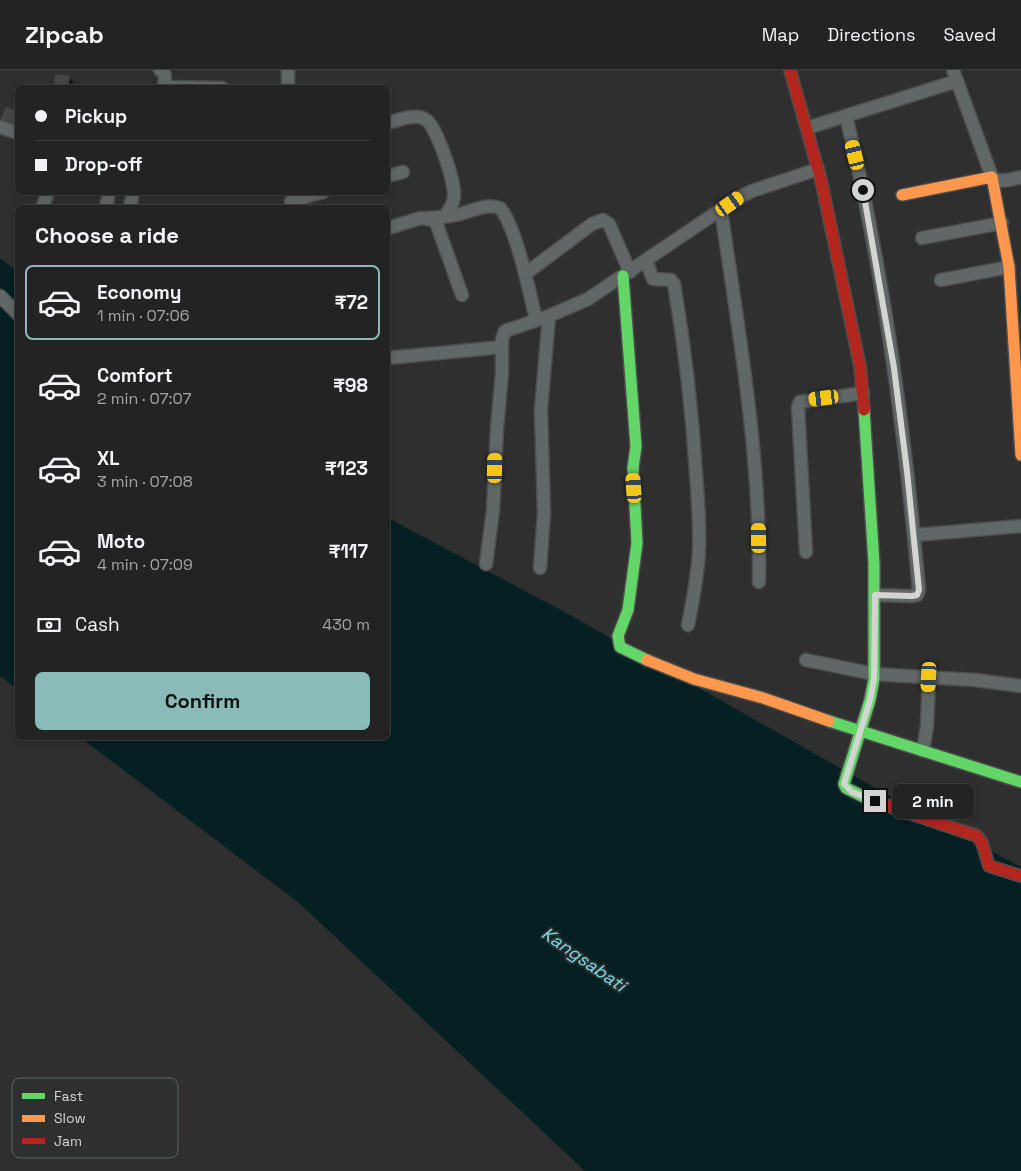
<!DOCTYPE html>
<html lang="en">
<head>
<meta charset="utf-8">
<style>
  body { margin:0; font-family:"Space Grotesk",sans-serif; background:#2e2f2f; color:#f1f3f6; height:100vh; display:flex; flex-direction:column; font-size:19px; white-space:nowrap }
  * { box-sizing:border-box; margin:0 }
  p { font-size:16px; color:#a2a4a5 }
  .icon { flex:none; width:28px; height:28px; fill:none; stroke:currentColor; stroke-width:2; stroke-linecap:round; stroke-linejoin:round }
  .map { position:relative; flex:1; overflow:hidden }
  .details { position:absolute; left:15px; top:135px; width:375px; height:535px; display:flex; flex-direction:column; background:#222322; border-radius:8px; box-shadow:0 2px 8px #0003,0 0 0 1px #3f4040 }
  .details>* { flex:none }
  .top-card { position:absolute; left:15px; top:15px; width:375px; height:110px; border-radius:8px; box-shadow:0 2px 8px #0003,0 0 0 1px #3f4040; display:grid; align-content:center; height:110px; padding:0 20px; background:#222322 }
  .end { position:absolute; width:22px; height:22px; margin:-11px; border:6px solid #d3d5d3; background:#111; box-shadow:0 0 0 2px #111 }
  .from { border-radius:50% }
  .bubble { position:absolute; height:35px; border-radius:8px; background:#222322; box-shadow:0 2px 8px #0003,0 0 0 1px #3f4040; font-size:16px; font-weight:700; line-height:35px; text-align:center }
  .car { position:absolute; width:15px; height:30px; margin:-15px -8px; border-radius:6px; box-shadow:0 0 4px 1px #0007; background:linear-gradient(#f5c518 24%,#345 0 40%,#f5c518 0 76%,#345 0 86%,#f5c518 0) }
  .top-card b { display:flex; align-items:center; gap:18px; height:48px; font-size:19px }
  .top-card b+b { border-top:1px solid #3f4040 }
  .top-card i { width:12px; height:12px; background:#f1f3f6 }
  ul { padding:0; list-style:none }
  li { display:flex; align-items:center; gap:15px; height:75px; margin:0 10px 8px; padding:0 10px; border:2px solid transparent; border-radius:8px }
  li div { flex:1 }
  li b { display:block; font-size:19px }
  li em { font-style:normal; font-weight:700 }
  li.selected { border-color:#8bbbb9 }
  li>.icon { width:45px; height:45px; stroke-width:1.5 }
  h2 { padding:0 20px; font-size:22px; line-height:60px }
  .pay { display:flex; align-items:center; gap:12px; height:55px; padding:0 20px; font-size:19px }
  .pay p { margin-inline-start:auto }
  .button { display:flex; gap:10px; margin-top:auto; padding:10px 20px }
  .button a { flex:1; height:58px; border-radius:8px; background:#8bbbb9; color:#111; font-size:20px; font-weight:700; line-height:58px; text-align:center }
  header { display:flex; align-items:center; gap:30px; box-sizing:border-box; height:70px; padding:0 25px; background:#222322; border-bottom:1px solid #3f4040 }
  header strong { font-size:24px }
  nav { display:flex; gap:28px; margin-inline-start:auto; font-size:18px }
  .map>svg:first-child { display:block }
  .water { fill:#042023 }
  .shadow { fill:#0007 }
  .building { fill:#454645 }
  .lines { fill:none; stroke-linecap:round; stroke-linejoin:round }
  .street-casing { stroke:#4c4d4c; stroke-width:15 }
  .fast-casing { stroke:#4c4d4c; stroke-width:14 }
  .slow-casing { stroke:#4c4d4c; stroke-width:14 }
  .jam-casing { stroke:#4c4d4c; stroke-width:14 }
  .street { stroke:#606766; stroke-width:12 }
  .fast { stroke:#63d668; stroke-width:11 }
  .slow { stroke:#ff974d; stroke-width:11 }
  .jam { stroke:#b3261e; stroke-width:11 }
  .route { stroke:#d3d5d3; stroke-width:6 }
  .labels { text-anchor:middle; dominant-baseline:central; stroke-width:4; stroke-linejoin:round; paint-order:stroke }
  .water-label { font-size:18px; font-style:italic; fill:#77dbe8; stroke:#2d302e }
  .key { fill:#2d302e; stroke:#5f6260; stroke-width:1 }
  .key-label { font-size:14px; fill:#d3d5d3 }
</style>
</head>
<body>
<header>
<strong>Zipcab</strong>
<nav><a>Map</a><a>Directions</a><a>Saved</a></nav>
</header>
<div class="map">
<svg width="1021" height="1101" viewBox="0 0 1021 1101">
  <rect width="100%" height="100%" fill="#2e2f2e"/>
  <g class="water">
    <polygon points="0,188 18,202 17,619 0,606"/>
    <polygon points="388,448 570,545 893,728 1021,797 1021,1101 585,1101 298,832 81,668 388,668"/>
  </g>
  <polygon class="shadow" points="69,7 73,11 72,18 54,18"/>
  <g class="building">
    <polygon points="55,4 70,6 68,18 53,18"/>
    <polygon points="6,37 18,41 18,59 0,51"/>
  </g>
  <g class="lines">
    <defs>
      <g id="street">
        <polyline points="160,0 163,1 165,6 164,18"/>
        <polyline points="288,0 288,18"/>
        <path d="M953 0 992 107C999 114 1012 109 1021 107"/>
        <polyline points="164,17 222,18"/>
        <path d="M846 46C884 201 905 361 919 520L917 525 912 526 875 525"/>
        <path d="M388 53C398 50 415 43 425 49 436 54 456 114 454 127 453 135 449 141 444 147"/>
        <polyline points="0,57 18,63"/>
        <polyline points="807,58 957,11"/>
        <polyline points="388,106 403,102"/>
        <polyline points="291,131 323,122"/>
        <polyline points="42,138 48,122"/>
        <polyline points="106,138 109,122"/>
        <polyline points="130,138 133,122"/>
        <path d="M721 140C739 263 761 388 759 512"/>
        <path d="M428 148C437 147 447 147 456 145 470 142 485 133 500 138 516 156 530 224 536 250"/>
        <polyline points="388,158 421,148 433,150 437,155 462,225"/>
        <polyline points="922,168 1002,153"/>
        <path d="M646 191 653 209 671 210 674 214C685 278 692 339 696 404 698 429 700 455 699 480 698 505 693 530 688 555"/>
        <polyline points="525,204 592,154 603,150 609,154 630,202"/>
        <polyline points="941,210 1009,197"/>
        <polyline points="0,226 18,244"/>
        <polyline points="388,288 502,277"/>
        <polyline points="915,465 1021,456"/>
        <polyline points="806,482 798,337 800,332 863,323"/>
        <polyline points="486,494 493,440 497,358 502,303 502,269 505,261 549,246 588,229 738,128 752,121 818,99"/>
        <polyline points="540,498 544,443 541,339 549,246"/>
        <polyline points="806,590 874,604 975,610 1021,616"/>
        <polyline points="923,681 927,656 929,607"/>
      </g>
      <g id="fast">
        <polyline points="623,206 636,376 633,398 637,473 628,540 618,566 620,577 647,590"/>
        <polyline points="864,340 874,493 874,609 870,630 844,714 846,718 868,729"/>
        <polyline points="829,651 1021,712"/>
      </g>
      <g id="slow">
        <polyline points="902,125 992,107 1009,197 1021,385"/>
        <polyline points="647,590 694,609 763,628 829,651"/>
      </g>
      <g id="jam">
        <polyline points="790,0 821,110 860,296 864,340"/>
        <polyline points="868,729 977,766 982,773 989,796 1021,806"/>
      </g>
    </defs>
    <use href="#street" class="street-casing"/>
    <use href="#fast" class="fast-casing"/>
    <use href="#slow" class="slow-casing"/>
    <use href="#jam" class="jam-casing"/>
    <use href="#street" class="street"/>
    <use href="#fast" class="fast"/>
    <use href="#slow" class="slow"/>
    <use href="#jam" class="jam"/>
  </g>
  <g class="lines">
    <polyline class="route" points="863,120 894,298 907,401 919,520 917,525 912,526 875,525 874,609 870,630 844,714 852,722 875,731"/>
  </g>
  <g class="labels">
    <g class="water-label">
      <text transform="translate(584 889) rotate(35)">Kangsabati</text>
    </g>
  </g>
  <rect x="12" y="1008" width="166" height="80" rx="8" class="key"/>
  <rect x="22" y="1023" width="23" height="6" fill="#63d668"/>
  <rect x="22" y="1045" width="23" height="7" fill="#ff974d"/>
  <rect x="22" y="1068" width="23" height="6" fill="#b3261e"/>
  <g class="key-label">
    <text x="54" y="1031">Fast</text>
    <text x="54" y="1053">Slow</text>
    <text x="54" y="1076">Jam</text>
  </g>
</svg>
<i class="end from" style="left:863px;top:120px"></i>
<i class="end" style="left:875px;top:731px"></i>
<div class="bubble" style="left:892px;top:714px;width:82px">2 min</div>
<i class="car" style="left:855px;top:85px;rotate:346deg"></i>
<i class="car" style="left:730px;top:134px;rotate:55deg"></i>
<i class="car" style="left:824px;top:328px;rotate:263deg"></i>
<i class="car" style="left:495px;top:398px;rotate:1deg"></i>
<i class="car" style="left:634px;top:418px;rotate:356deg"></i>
<i class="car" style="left:759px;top:468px;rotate:359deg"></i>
<i class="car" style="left:929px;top:607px;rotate:183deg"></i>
<div class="top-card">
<b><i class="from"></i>Pickup</b>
<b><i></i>Drop-off</b>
</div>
<section class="details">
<h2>Choose a ride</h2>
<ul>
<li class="selected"><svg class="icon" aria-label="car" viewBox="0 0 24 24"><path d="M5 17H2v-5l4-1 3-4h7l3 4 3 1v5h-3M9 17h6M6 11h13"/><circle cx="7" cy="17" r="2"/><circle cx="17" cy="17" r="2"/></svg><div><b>Economy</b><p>1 min · 07:06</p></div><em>₹72</em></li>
<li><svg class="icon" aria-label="car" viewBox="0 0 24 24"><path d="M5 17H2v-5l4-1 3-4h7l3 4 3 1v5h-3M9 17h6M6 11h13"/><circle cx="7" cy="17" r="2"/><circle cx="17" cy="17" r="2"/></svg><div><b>Comfort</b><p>2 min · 07:07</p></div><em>₹98</em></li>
<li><svg class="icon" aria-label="car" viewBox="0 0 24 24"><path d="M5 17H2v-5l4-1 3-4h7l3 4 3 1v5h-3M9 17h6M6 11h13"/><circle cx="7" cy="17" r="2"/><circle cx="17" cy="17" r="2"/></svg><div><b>XL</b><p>3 min · 07:08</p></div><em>₹123</em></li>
<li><svg class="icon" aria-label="car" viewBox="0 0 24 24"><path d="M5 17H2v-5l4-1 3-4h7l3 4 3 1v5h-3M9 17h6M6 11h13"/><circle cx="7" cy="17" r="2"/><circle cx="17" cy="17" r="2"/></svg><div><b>Moto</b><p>4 min · 07:09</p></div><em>₹117</em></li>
</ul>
<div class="pay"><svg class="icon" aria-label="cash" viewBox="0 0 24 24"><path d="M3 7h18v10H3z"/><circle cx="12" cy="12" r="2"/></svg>Cash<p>430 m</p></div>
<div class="button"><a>Confirm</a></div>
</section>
</div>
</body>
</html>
